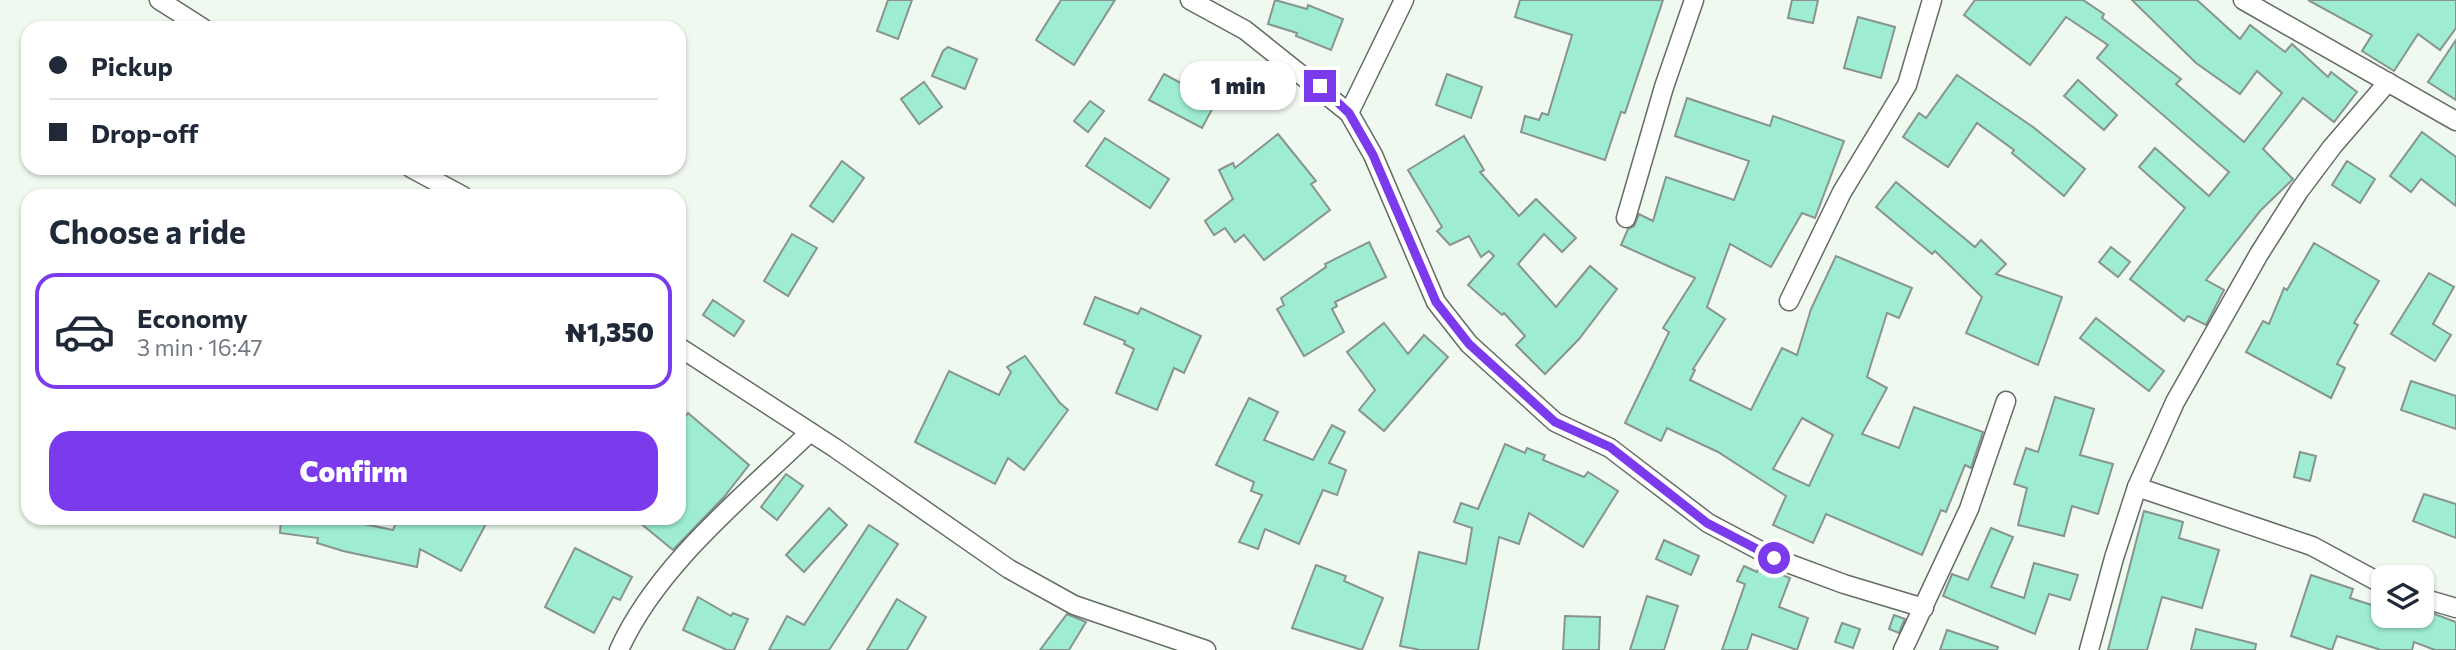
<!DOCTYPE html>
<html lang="en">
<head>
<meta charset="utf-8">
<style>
  body { margin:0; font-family:Commissioner,sans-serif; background:#f2f2f3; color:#1f2937; height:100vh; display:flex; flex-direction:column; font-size:26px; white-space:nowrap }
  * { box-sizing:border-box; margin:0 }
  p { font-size:23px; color:#747a83 }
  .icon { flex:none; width:38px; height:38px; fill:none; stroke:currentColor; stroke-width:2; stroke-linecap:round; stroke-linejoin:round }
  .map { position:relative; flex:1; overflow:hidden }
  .panel { position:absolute; left:21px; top:189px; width:665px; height:336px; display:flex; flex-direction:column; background:#fff; border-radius:21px; box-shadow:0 2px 5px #0004 }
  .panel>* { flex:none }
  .hud { position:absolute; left:21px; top:21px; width:665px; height:154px; border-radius:21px; box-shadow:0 2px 5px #0004; display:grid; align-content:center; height:154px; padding:0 28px; background:#fff }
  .tools { position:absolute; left:2371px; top:565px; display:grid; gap:14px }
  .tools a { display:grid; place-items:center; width:63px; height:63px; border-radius:14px; background:#fff; box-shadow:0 2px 5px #0004; font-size:35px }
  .end { position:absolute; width:32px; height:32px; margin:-16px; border:9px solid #7c3aed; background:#fff; box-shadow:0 0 0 4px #fff }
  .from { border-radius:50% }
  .bubble { position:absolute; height:49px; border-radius:21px; background:#fff; box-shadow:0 2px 5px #0004; font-size:23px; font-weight:800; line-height:49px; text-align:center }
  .hud b { display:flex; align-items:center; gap:24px; height:66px; font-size:26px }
  .hud b+b { border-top:2px solid #e0e1e3 }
  .hud i { width:18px; height:18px; background:#1f2937 }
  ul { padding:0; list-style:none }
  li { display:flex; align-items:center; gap:21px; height:116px; margin:0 14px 10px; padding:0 14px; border:4px solid transparent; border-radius:21px }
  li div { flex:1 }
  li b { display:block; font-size:26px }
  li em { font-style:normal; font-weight:800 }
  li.active { border-color:#7c3aed }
  li>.icon { width:63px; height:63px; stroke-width:1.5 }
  h2 { padding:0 28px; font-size:32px; line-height:84px }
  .button { display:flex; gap:14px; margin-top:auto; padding:14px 28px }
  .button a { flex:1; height:80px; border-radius:21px; background:#7c3aed; color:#fff; font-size:28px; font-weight:800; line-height:80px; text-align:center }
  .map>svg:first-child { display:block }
  .building { fill:#9eedd2; stroke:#87948f; stroke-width:2; fill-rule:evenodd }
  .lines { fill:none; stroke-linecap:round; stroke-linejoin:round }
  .minor-casing { stroke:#656c64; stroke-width:21 }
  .minor { stroke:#fff; stroke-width:18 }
  .route { stroke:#7c3aed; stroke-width:9 }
</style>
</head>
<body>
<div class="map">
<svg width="2456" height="650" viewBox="0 0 2456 650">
  <rect width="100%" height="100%" fill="#f0f9ef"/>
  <g class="building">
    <polygon points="888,0 912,0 898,39 877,31"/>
    <polygon points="1061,0 1115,0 1074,65 1036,40"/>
    <polygon points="1275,0 1307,9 1308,5 1343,19 1331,50 1296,36 1297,33 1268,24"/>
    <polygon points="1520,0 1663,0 1625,113 1621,112 1605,160 1521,132 1525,116 1539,120 1542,113 1548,115 1572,35 1515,17"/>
    <polygon points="1792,0 1818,0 1813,23 1788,18"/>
    <polygon points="1975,0 2083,0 2104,14 2102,18 2181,79 2176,84 2244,142 2282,93 2257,71 2240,94 2196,63 2132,0 2197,0 2240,39 2250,25 2285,52 2292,44 2328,77 2331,72 2357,92 2334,122 2303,98 2263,149 2293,179 2261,210 2206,280 2224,290 2206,325 2188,316 2184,321 2130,279 2185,208 2139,167 2155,148 2209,196 2229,172 2097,58 2108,45 2066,17 2030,65 1964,15"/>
    <polygon points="2308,0 2456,0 2456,28 2440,50 2418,34 2394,71 2362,51 2372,35"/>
    <polygon points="1858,17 1895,27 1881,78 1844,68"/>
    <polygon points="2456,40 2456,100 2428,82"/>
    <polygon points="948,47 977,59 965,89 932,76 943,51"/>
    <polygon points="1164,74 1216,102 1202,128 1149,100"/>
    <polygon points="1447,74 1482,87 1471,118 1436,105"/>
    <polygon points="1957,75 2033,127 2085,169 2064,196 2012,153 2014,150 1977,123 1948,167 1903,137 1919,113 1926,118"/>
    <polygon points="2078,80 2117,115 2104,130 2064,96"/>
    <polygon points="924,82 942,107 919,124 901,99"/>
    <path d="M1687 98 1770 126 1773 116 1844 141 1815 218 1802 213 1771 267 1730 244 1707 307 1725 319 1693 369 1695 370 1690 380 1751 410 1782 348 1797 355 1811 309 1836 256 1912 288 1899 318 1887 313 1867 377 1887 388 1862 434 1899 448 1914 407 1983 432 1971 468 1965 465 1946 512 1941 510 1922 555 1826 514 1813 543 1773 525 1786 496 1718 452 1667 428 1661 441 1625 423 1669 332 1663 328 1695 278 1621 245 1628 229 1634 226 1639 214 1653 221 1666 177 1734 200 1749 161 1675 136ZM1802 418 1833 435 1809 486 1773 469Z"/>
    <polygon points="1090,101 1104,111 1088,132 1074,121"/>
    <polygon points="2422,132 2456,157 2456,206 2421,179 2411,192 2390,176"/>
    <polygon points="1278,134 1316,181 1311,184 1330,210 1264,260 1244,235 1235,242 1225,228 1214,235 1205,221 1233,199 1219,170 1233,163 1235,168"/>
    <polygon points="1464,136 1484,170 1480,172 1519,216 1536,199 1576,238 1562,252 1544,234 1518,264 1556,307 1590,266 1617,289 1579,339 1545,374 1516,345 1525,336 1504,313 1502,315 1468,285 1494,256 1489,251 1481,257 1469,236 1450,245 1437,231 1442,227 1408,170"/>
    <polygon points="1105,138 1169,179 1150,208 1086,166"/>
    <polygon points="842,161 864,178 833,222 810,206"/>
    <polygon points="2347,161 2375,179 2360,203 2332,185"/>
    <polygon points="1896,182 1975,247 1981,240 2006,264 1996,274 2062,297 2038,365 1966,333 1982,297 1935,251 1932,254 1876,207"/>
    <polygon points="792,234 817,248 788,296 764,281"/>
    <polygon points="1369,242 1386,277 1335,302 1337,306 1332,309 1344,332 1304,356 1277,309 1284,305 1281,298 1326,267 1325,264"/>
    <polygon points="2314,243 2379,281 2354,323 2358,325 2337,364 2345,368 2331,398 2246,352 2263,321 2269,324 2284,288 2287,290"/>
    <polygon points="2111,247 2130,262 2118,277 2099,262"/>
    <polygon points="2429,273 2454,287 2433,324 2451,335 2435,361 2391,334"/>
    <polygon points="1095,297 1138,314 1141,308 1201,336 1184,373 1174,368 1157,410 1116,393 1134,349 1124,344 1125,341 1084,324"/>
    <polygon points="713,300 744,321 734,336 703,315"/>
    <polygon points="2096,318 2164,371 2149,391 2080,338"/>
    <polygon points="1384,323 1408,354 1424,335 1448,357 1384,431 1359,410 1375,390 1347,352"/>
    <polygon points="1025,356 1060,403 1068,410 1024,470 1008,458 995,484 915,442 949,371 999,395 1011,372 1007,367"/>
    <polygon points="2411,381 2456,396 2456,429 2401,410"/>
    <polygon points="2055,397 2094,409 2080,455 2113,464 2098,514 2072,506 2064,536 2018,525 2027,488 2014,484 2026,448 2038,452"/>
    <polygon points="1249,398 1278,412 1264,440 1313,460 1332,425 1345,432 1329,463 1346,470 1337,495 1323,490 1299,544 1265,529 1258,549 1239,542 1262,495 1251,491 1254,482 1216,465"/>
    <polygon points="688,413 749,465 724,497 673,550 634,518 679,518 679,425"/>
    <polygon points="1505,444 1525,453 1527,448 1545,455 1543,460 1584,477 1588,472 1618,491 1583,547 1529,513 1519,544 1499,537 1478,650 1420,650 1400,646 1419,552 1466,564 1472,528 1454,522 1461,503 1478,509"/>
    <polygon points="2300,452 2316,456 2310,481 2294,477"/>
    <polygon points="786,474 803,486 777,520 761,507"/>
    <polygon points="2424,494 2456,504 2456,538 2413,521"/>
    <polygon points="829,508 847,525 804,572 786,555"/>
    <polygon points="2144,511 2183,522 2179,538 2219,550 2202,608 2162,597 2147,650 2108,650"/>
    <polygon points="281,518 351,518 350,521 393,530 398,518 489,518 461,571 420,549 417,567 343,551 317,543 318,538 280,533"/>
    <polygon points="869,525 898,544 829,650 769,650 787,616 804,625"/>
    <polygon points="1991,528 2013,537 1991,587 2024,598 2034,563 2078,575 2070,600 2049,594 2035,634 1943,596 1952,574 1968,580"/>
    <polygon points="1664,540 1699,556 1691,575 1656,559"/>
    <polygon points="575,548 632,577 620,600 613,597 594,633 545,607"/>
    <polygon points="1316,565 1346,576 1344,581 1383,598 1362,650 1292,628"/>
    <polygon points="1744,566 1757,572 1759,566 1790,578 1779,607 1808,618 1797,650 1752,634 1747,650 1722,650 1745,584 1737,581"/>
    <polygon points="2311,575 2353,589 2350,598 2384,609 2384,616 2406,616 2427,623 2432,613 2456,622 2456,650 2435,650 2414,642 2412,650 2381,650 2337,636 2332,650 2291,636"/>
    <polygon points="1647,596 1678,606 1664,650 1630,650"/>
    <polygon points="698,597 731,616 733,613 748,619 734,650 727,650 683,630"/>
    <polygon points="897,599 926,617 907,650 867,650"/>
    <polygon points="1067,614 1086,622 1069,650 1040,650"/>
    <polygon points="1894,615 1905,619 1899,633 1889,629"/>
    <polygon points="1565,616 1600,617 1599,650 1563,650"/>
    <polygon points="1842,623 1860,629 1853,648 1835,642"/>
    <polygon points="2196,629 2256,644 2255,650 2191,650"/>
    <polygon points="1947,630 1998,647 1997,650 1940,650"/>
  </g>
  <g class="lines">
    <defs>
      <g id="minor">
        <polyline points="159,0 203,28"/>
        <polyline points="1190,0 1245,30 1349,113 1373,155 1436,302 1469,344 1555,422 1610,448 1708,523 1774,558 1844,584 1924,608"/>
        <polyline points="2243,0 2456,121"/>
        <polyline points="1349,113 1404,0"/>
        <polyline points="411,168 463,196"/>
        <polyline points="1626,218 1664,87 1694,0"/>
        <polyline points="1789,301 1842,192 1907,85 1932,0"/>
        <polyline points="679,347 835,448 1009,569 1074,605 1206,650"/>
        <polyline points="2137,487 2312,546 2384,585"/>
        <polyline points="2422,598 2456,608"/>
        <path d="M619 650C657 565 744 496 810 432"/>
        <polyline points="1903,650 1969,509 2006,401"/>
        <polyline points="2089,650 2114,558 2137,487 2175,402 2259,254 2299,191 2332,147 2388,82"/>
      </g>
    </defs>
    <use href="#minor" class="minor-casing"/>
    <use href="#minor" class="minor"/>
  </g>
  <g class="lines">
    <polyline class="route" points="1320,86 1349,113 1373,155 1436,302 1469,344 1555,422 1610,447 1707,523 1774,558"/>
  </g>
</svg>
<div class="tools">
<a><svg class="icon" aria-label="layers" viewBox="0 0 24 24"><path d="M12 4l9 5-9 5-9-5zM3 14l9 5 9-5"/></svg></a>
</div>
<i class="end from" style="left:1774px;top:558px"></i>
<i class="end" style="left:1320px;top:86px"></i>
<div class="bubble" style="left:1180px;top:61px;width:116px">1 min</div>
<div class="hud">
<b><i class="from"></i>Pickup</b>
<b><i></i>Drop-off</b>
</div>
<section class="panel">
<h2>Choose a ride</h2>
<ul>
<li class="active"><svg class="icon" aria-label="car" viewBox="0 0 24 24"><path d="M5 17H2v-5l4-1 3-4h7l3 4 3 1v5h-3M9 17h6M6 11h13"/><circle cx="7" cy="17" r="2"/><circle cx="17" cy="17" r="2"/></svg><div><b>Economy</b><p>3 min · 16:47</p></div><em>₦1,350</em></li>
</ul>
<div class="button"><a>Confirm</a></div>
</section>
</div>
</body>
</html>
